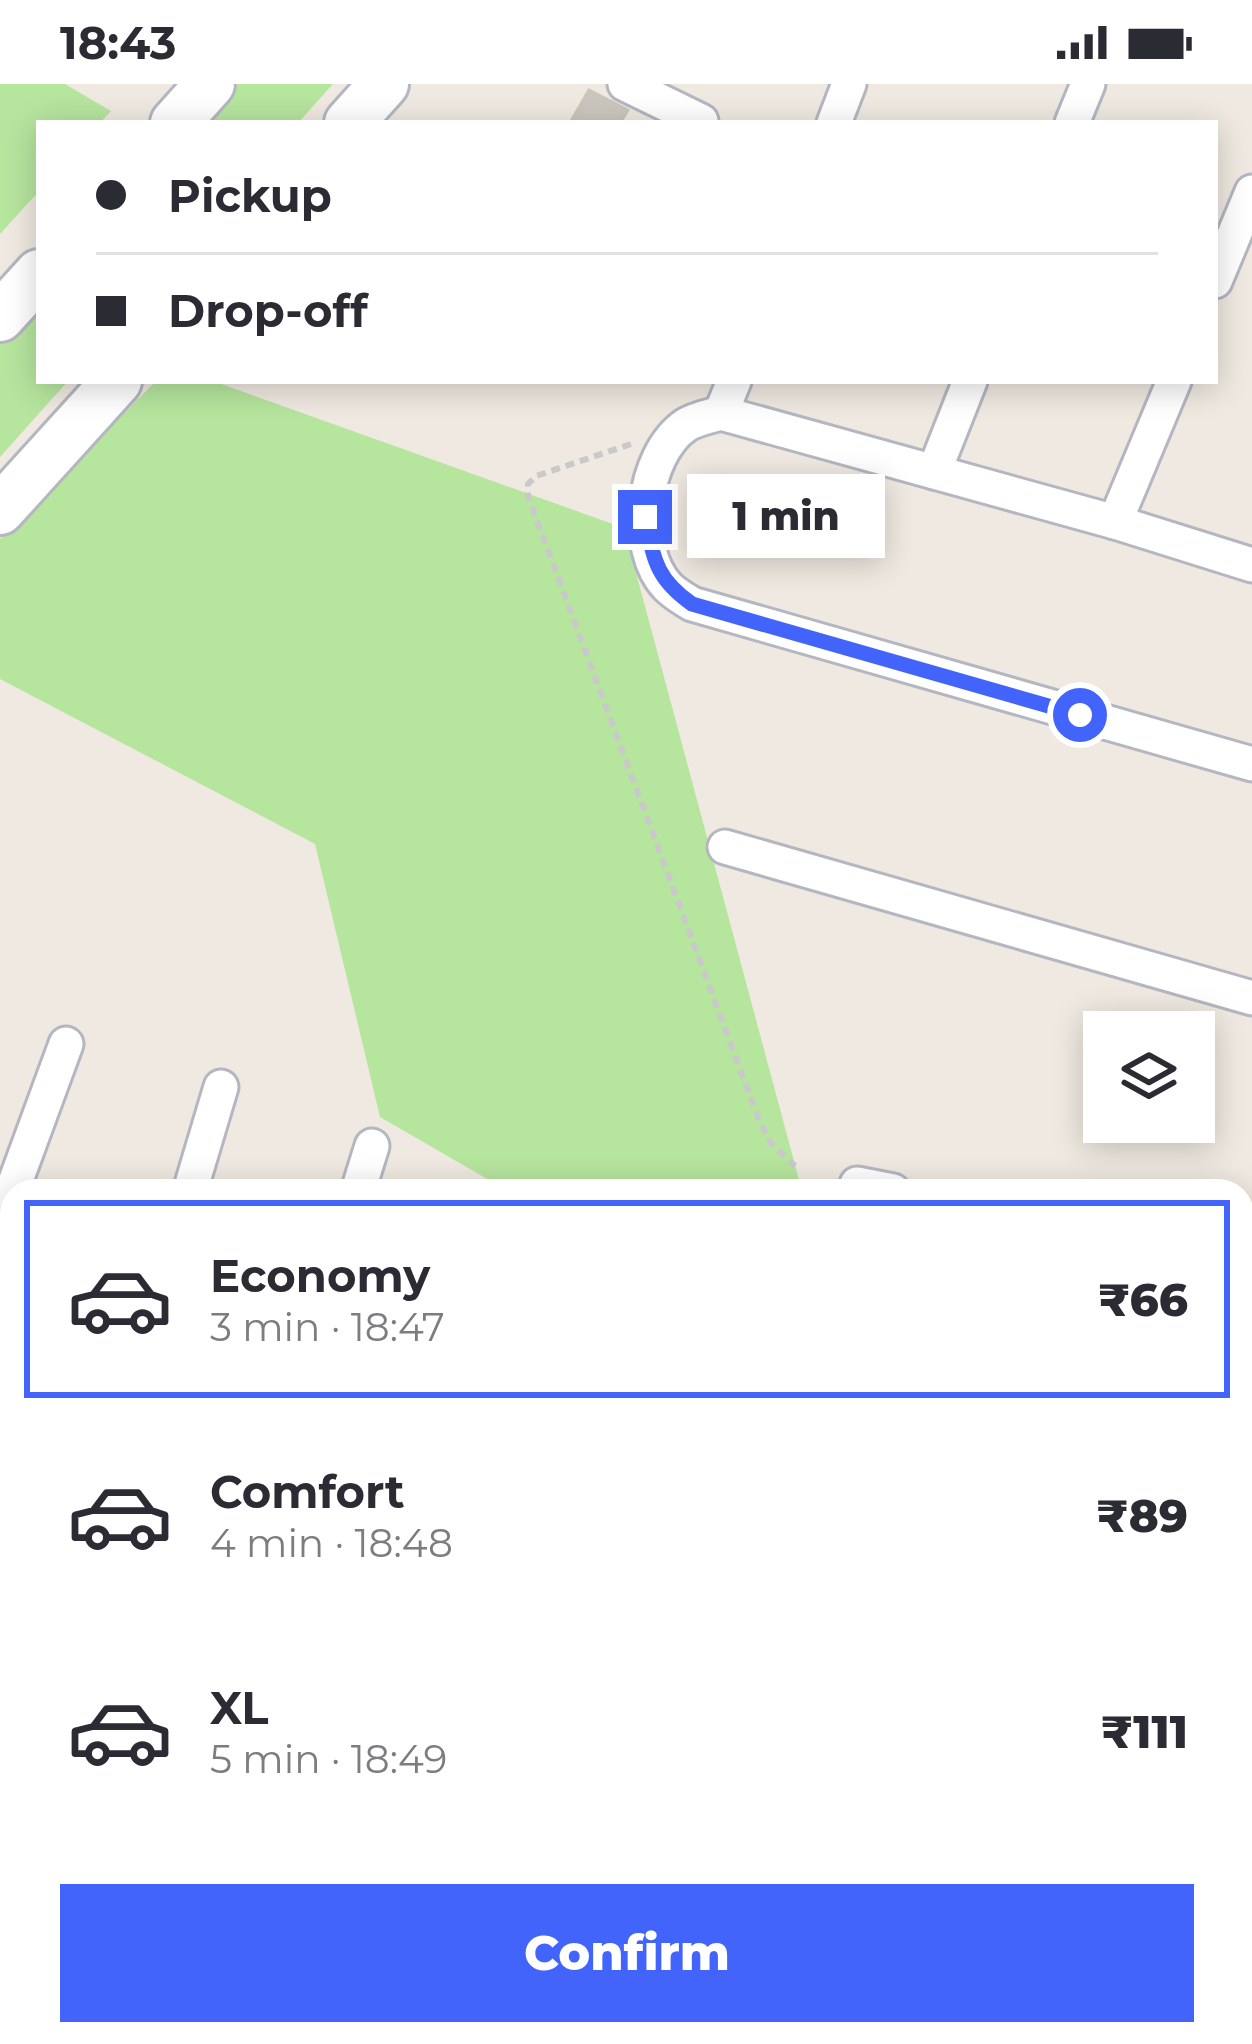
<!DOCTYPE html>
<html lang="en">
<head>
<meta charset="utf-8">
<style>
  body { margin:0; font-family:Montserrat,sans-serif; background:#f2f2f3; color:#2b2b33; height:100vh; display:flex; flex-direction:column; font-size:45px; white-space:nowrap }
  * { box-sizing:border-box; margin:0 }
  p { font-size:39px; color:#7c7c81 }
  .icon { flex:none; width:66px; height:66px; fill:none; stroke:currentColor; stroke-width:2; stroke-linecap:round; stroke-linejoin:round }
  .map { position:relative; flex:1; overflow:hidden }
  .drawer { position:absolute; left:0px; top:1095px; width:1254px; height:867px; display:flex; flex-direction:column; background:#fff; border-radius:36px 36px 0 0; box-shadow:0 6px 30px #0003 }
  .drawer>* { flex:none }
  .top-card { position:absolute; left:36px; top:36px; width:1182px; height:264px; border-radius:0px; box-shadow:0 6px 30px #0003; display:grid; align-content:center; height:264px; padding:0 60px; background:#fff }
  .controls { position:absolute; left:1083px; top:927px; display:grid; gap:24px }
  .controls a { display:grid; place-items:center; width:132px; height:132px; border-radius:0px; background:#fff; box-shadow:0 6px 30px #0003; font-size:60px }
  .end { position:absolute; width:54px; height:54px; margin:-27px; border:15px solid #4264fb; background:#fff; box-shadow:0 0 0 6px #fff }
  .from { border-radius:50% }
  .bubble { position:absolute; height:84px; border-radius:0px; background:#fff; box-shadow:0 6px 30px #0003; font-size:39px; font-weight:800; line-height:84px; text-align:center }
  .top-card b { display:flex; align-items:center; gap:42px; height:114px; font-size:45px }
  .top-card b+b { border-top:3px solid #e1e1e2 }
  .top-card i { width:30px; height:30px; background:#2b2b33 }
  ul { padding:21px 0 0; list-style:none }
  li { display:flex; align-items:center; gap:36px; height:198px; margin:0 24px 18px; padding:0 36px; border:6px solid transparent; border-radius:0px }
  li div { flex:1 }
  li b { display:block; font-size:45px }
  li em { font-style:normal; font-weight:800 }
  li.active { border-color:#4264fb }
  li>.icon { width:108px; height:108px; stroke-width:1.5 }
  .button { display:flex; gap:24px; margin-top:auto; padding:24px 60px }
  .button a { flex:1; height:138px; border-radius:0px; background:#4264fb; color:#fff; font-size:48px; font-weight:800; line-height:138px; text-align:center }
  .status { display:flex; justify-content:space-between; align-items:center; height:84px; padding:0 60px; background:#fff; direction:ltr }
  .status svg { height:33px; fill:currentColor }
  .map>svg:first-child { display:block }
  .green { fill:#b6e59e }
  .building { fill:#cbc7bf; stroke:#cbc5ba; stroke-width:3 }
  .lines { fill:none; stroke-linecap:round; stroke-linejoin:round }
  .minor-casing { stroke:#b4b7c1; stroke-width:39 }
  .secondary-casing { stroke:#b4b7c1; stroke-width:54 }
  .path { stroke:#c9c9c9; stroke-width:6; stroke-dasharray:9 6; stroke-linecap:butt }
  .minor { stroke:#fff; stroke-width:33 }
  .secondary { stroke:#fff; stroke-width:48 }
  .route { stroke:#4264fb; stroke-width:15 }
</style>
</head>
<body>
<div class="status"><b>18:43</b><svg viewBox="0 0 49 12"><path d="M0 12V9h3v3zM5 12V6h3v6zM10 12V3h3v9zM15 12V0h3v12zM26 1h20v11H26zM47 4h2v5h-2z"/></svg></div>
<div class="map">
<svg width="1252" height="1960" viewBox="0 0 1252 1960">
  <rect width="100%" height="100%" fill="#efe9e1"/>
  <g class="green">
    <polygon points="0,0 65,0 111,27 100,39 39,39 39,107 0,150"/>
    <polygon points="231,0 333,0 298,39 196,39"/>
    <polygon points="39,215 39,297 68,297 0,373 0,259"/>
    <polygon points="156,297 213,297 624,444 802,1107 508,1107 380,1033 315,760 0,595 0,455"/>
  </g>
  <polygon class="building" points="589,6 628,26 620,39 570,39"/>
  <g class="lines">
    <defs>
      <g id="minor">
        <polyline points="625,0 701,37"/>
        <polyline points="834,39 849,0"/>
        <polyline points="1072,39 1088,0"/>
        <polyline points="1215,197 1252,108"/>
        <polyline points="734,297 721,329 1115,438 1252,481"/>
        <path d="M721 329C711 332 695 335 686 341 642 371 631 465 668 503 675 510 684 515 692 520L1252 680"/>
        <polyline points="934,388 970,297"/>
        <polyline points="1115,438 1174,297"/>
        <polyline points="725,763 1252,914"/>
        <polyline points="857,1100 893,1107"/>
        <polyline points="12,1107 66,960"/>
        <polyline points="190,1107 221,1003"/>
        <polyline points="358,1107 372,1062"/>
        <polyline points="0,1141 12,1108"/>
        <polyline points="1242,1186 1252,1190"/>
        <polyline points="1242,1377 1252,1380"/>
        <polyline points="0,1458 12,1462"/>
        <polyline points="1242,1536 1252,1539"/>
        <polyline points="1242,1676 1252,1679"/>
        <polyline points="0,1751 12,1710"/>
        <polyline points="0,1822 12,1826"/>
        <polyline points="1242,1944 1252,1947"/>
        <polyline points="775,1950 807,1960"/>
        <polyline points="103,1960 105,1950"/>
        <polyline points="491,1960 495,1950"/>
        <polyline points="897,1960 901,1950"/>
      </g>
      <g id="secondary">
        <polyline points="175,39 210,0"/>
        <polyline points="349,39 384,0"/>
        <polyline points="0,233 39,190"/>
        <polyline points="0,426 117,297"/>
      </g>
    </defs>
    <use href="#minor" class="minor-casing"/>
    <use href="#secondary" class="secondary-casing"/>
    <polyline class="path" points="631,360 536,392 528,400 528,412 760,1039 771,1059 795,1082"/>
    <use href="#minor" class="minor"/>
    <use href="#secondary" class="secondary"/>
  </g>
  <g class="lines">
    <path class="route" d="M645 433C654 475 655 494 692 520L1080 631"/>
  </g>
</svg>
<div class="controls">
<a><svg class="icon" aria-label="layers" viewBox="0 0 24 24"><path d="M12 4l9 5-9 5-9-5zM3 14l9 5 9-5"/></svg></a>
</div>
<i class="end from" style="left:1080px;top:631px"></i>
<i class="end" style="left:645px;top:433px"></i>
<div class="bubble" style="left:687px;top:390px;width:198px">1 min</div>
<div class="top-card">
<b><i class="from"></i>Pickup</b>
<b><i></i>Drop-off</b>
</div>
<section class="drawer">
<ul>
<li class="active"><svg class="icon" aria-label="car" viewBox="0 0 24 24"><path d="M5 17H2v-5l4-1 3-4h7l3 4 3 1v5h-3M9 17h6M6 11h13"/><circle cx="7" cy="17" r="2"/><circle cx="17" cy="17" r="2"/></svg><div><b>Economy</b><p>3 min · 18:47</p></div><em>₹66</em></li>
<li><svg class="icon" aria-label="car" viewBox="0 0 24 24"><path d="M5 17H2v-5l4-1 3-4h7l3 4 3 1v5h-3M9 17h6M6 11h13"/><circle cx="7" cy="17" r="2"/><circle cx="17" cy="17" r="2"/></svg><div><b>Comfort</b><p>4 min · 18:48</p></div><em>₹89</em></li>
<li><svg class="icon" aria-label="car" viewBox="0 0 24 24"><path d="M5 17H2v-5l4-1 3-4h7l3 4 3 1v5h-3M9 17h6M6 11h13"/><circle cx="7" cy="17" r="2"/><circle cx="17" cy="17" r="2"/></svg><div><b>XL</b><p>5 min · 18:49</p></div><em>₹111</em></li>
</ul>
<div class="button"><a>Confirm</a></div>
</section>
</div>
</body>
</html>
